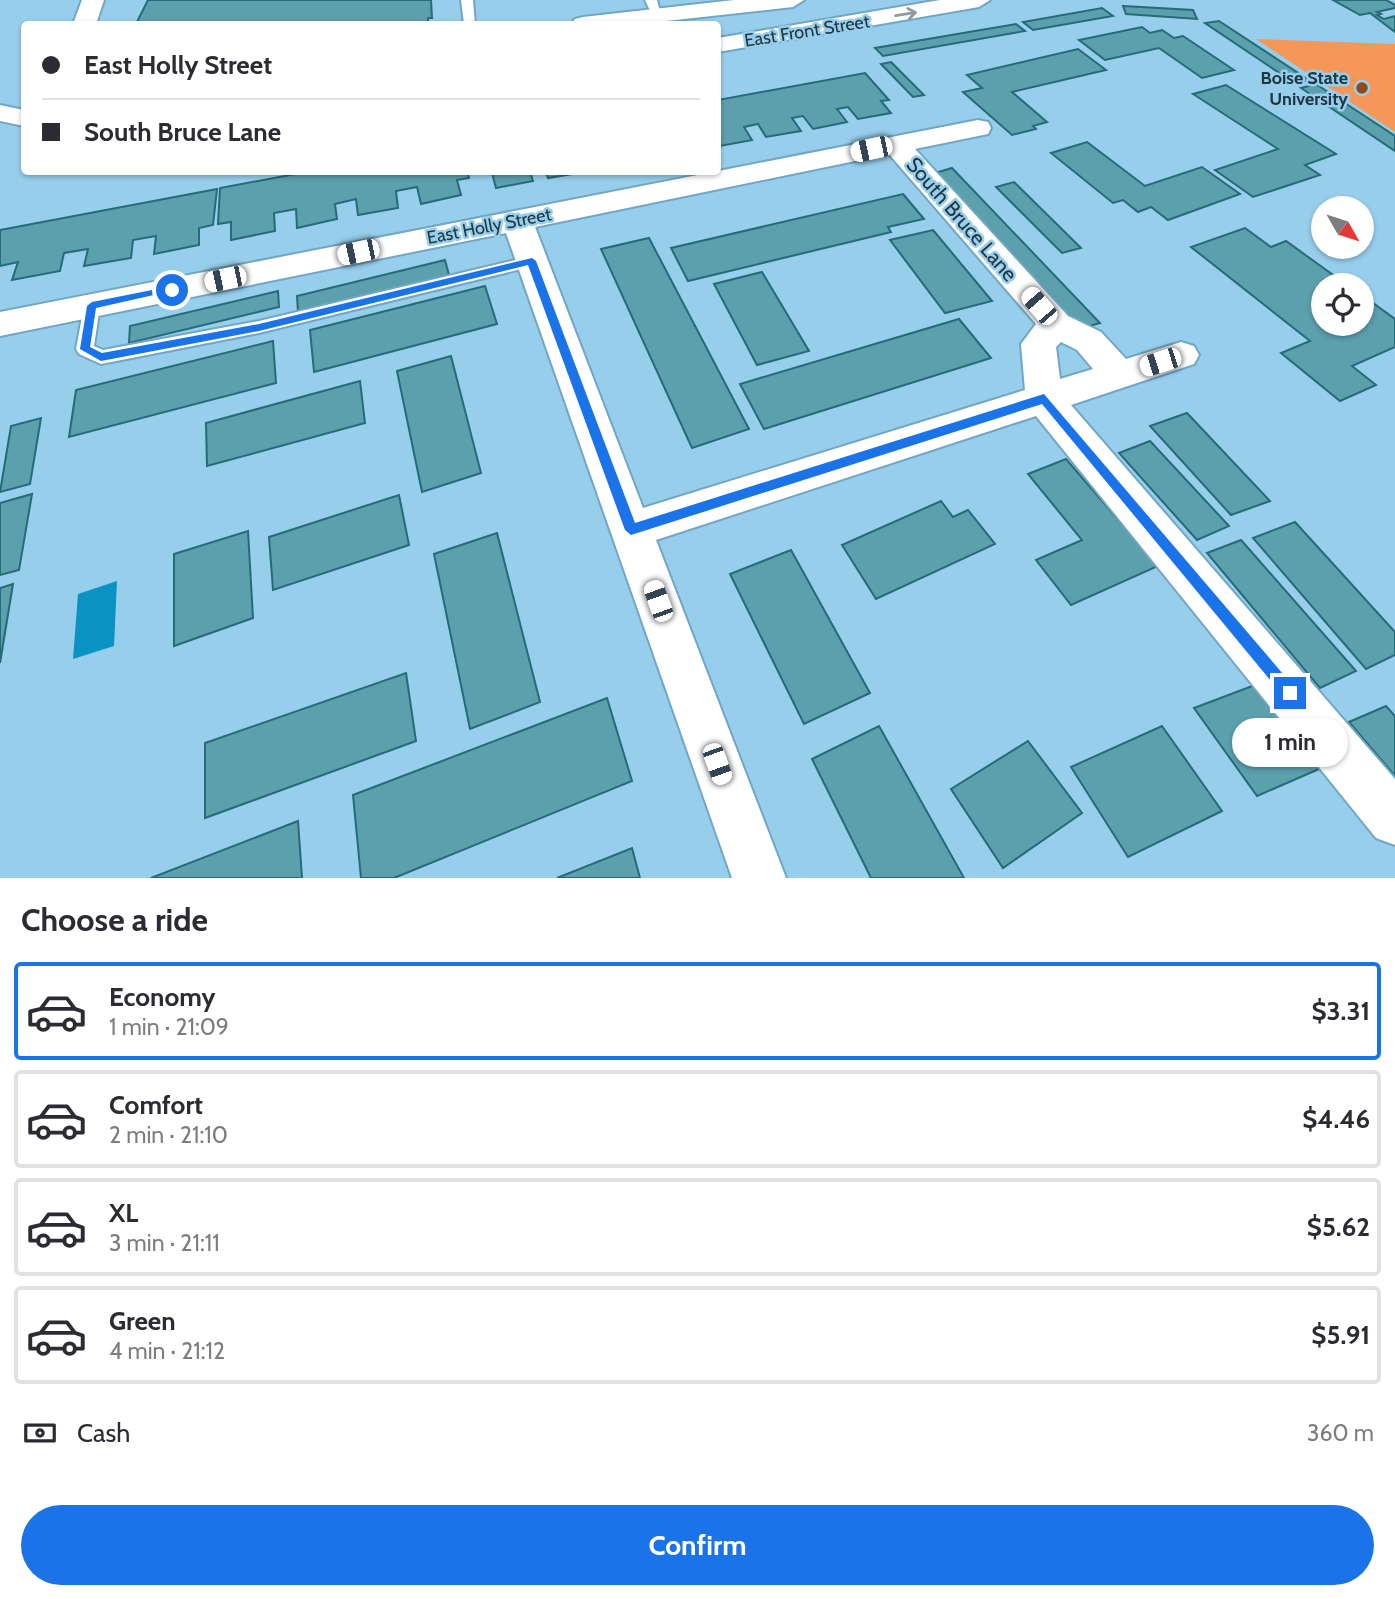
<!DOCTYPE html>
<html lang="en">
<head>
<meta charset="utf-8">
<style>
  body { margin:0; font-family:Cabin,sans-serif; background:#f7f7f7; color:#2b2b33; height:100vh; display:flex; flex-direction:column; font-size:26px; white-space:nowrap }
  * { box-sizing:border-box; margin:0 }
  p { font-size:23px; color:#7c7c81 }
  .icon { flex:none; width:38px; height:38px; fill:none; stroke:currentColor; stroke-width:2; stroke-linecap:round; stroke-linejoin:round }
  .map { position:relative; height:878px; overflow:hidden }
  .drawer { display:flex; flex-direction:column; background:#fff; flex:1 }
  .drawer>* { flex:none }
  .top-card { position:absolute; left:21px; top:21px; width:700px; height:154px; border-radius:7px; box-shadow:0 2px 5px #0004; display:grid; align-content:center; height:154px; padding:0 21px; background:#fff }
  .needle { width:46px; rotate:129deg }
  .controls { position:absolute; left:1311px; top:196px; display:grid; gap:14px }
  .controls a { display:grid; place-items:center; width:63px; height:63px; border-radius:50%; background:#fff; box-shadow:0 2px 5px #0004; font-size:35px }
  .end { position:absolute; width:32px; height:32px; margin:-16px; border:9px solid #1a73e8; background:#fff; box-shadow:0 0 0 4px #fff }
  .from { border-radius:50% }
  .bubble { position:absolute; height:49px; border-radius:24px; background:#fff; box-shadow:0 2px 5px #0004; font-size:23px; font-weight:800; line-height:49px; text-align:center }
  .car { position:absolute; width:21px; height:42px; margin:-21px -10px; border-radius:9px; box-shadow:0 0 5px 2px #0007; background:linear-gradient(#fff 24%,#345 0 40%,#fff 0 76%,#345 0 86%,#fff 0) }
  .top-card b { display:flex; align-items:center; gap:24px; height:66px; font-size:26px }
  .top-card b+b { border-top:2px solid #e1e1e2 }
  .top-card i { width:18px; height:18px; background:#2b2b33 }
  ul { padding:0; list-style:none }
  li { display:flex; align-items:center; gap:21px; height:98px; margin:0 14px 10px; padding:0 7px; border:4px solid #e1e1e2; border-radius:7px }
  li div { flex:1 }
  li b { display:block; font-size:26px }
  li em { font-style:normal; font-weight:800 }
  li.selected { border-color:#1a73e8 }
  li>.icon { width:63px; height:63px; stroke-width:1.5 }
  h2 { padding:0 21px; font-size:32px; line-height:84px }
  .pay { display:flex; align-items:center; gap:18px; height:77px; padding:0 21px; font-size:26px }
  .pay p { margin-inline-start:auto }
  .primary-button { display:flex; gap:14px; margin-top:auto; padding:14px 21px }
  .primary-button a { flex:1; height:80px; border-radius:42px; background:#1a73e8; color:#fff; font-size:28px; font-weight:800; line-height:80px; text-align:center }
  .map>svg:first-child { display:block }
  .green { fill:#f59759 }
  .water { fill:#0b92c5 }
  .building { fill:#5c9fad; stroke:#256b78; stroke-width:2 }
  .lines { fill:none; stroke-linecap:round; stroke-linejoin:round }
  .service-casing { stroke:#71a7c4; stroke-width:4 }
  .minor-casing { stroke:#71a7c4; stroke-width:4 }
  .secondary-casing { stroke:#71a7c4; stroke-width:4 }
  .service { fill:#fff; fill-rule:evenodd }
  .minor { fill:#fff; fill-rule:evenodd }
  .secondary { fill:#fff; fill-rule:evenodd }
  .oneway { stroke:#909aa0 }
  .route { fill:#1a73e8 }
  .poi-dot { fill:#8d4a1a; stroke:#97ceec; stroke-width:2.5 }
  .labels { text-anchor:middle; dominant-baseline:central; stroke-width:5; stroke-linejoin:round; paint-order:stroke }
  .far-street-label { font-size:18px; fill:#203642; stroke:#97ceec }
  .far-poi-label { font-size:18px; font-weight:bold; fill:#203642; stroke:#97ceec; text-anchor:end }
  .street-label { font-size:21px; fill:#203642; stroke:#97ceec }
</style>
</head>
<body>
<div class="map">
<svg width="1395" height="878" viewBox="0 0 1395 878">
  <rect width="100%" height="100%" fill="#97ceec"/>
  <polygon class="green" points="1256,39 1395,44 1395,132"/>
  <polygon class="water" points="117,581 114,646 73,659 78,594"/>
  <g class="building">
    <polygon points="148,0 431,0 432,18 428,18 428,24 136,24"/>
    <polygon points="1333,0 1386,0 1395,5 1395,8 1377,12 1381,14 1377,15 1384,19 1395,16 1395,32 1370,13 1360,15"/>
    <polygon points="1123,6 1193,10 1197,19 1126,14"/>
    <polygon points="1102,8 1113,16 1033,30 1023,22"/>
    <polygon points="1219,21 1309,80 1294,83 1205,23"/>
    <polygon points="1016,24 1025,31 883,56 875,48"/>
    <polygon points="1142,27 1150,33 1162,30 1174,38 1183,36 1234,70 1202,78 1159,48 1105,60 1079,40"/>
    <polygon points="1078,49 1106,70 1012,92 1047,122 1033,126 1036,129 1012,135 963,92 982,88 967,75"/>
    <polygon points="891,62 924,95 913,97 881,64"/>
    <polygon points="865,73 889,100 881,101 891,113 858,119 848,107 837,109 847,122 813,129 803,116 792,118 801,131 766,137 758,124 744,127 752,140 720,146 718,143 718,100"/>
    <polygon points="1316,84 1395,136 1395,151 1301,88"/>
    <polygon points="1226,85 1336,154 1305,165 1320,175 1253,197 1215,170 1278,149 1193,94"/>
    <polygon points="1087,142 1145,186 1202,167 1240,194 1168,220 1151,207 1138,212 1123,200 1113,203 1051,153"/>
    <polygon points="952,168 1100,323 1080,329 935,173"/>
    <polygon points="306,172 467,172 469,178 457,180 461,195 421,204 417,187 396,191 398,208 358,215 356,199 335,204 337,219 297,228 296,209 274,213 275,231 231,240 231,222 218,224 220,188"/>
    <polygon points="483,172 530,172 533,181 496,188 492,173 483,174"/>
    <polygon points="546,172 584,172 548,178"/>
    <polygon points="1014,182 1081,248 1062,253 996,187"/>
    <polygon points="217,189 213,225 199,228 199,245 154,254 156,236 133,240 131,258 84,266 88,249 64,253 60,271 12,280 18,262 0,266 0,230"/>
    <polygon points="903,194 924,219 888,227 891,232 688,281 671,248"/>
    <polygon points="1245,228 1271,247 1286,241 1347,285 1323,285 1323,324 1362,324 1362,295 1395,319 1395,347 1352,366 1376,385 1340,401 1281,353 1310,341 1191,247"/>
    <polygon points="933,230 992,301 945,313 890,240"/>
    <polygon points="649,238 749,429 692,448 601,249"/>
    <polygon points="445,260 449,275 298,312 297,296"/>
    <polygon points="762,272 809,351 757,365 714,284"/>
    <polygon points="485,286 497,324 314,372 310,330"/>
    <polygon points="278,291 279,307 129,343 130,326"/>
    <polygon points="959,319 991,358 764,429 740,384"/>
    <polygon points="273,341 276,383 69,437 76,390"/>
    <polygon points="451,356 481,473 422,492 397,371"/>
    <polygon points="360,381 365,423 207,466 206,423"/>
    <polygon points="1187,413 1270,501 1231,515 1150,426"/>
    <polygon points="41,418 30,484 0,492 11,426"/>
    <polygon points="1150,441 1229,526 1197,540 1119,453"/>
    <polygon points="1066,459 1158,566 1071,605 1036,560 1082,540 1028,474"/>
    <polygon points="32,494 19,570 0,575 0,503"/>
    <polygon points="399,495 409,545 273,590 269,537"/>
    <polygon points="941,501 953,517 968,510 995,544 876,599 842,545"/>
    <polygon points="1295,522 1395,632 1395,655 1366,669 1253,538"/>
    <polygon points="248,531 253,618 174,646 174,554"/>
    <polygon points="497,533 540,702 470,729 434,554"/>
    <polygon points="1241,540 1356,671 1320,688 1207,553"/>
    <polygon points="791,550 870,693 804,724 730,574"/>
    <polygon points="13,584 0,663 0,588"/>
    <polygon points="406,673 416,741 205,818 205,743"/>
    <polygon points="1255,685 1319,769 1257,796 1194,708"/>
    <polygon points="607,698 632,781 394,878 361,878 353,795"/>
    <polygon points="1386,706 1395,716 1395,776 1349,722"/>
    <polygon points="879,726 964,878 871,878 812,759"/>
    <polygon points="1162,726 1222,811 1128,857 1071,767"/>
    <polygon points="1028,741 1082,813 1003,868 951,789"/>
    <polygon points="298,821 302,878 151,878"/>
    <polygon points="632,848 640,878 557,878"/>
  </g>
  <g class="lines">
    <defs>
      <g id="service">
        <polygon points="461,0 473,0 475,24 464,24"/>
        <polygon points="645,0 657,0 662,19 654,19"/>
        <polygon points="532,256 538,257 538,265 259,333 101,364 79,354 76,349 84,306 92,300 100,306 94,346 103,350 259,321"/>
      </g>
      <g id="minor">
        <polygon points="82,0 104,0 96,24 73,24"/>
        <polygon points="734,0 804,0 793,7 639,24 571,24 575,19 583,17"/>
        <path d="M978 120 988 122 991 128 988 134 915 149 1068 316 1101 332 1126 359 1181 342 1194 346 1199 355 1194 364 1071 405 1395 779V845L1376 838 1036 416 656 540 786 878H732L506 233 0 336V312ZM889 154 1036 324 1021 344 1025 390 643 508 535 227ZM1061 342 1077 350 1093 369 1060 379 1056 347Z"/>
      </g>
      <g id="secondary">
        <polygon points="940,0 990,0 979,7 718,52 718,38"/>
        <polygon points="0,105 24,110 24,126 0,121"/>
      </g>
    </defs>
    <use href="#service" class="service-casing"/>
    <use href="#minor" class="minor-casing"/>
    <use href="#secondary" class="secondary-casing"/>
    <use href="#service" class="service"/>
    <use href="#minor" class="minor"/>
    <use href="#secondary" class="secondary"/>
  </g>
  <defs><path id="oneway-shaft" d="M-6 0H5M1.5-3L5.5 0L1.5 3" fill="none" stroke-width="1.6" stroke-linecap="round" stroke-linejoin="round" transform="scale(1.75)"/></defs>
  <use class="oneway" href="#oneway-shaft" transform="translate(906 14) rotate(-9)"/>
  <polygon class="route" points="532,258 536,261 635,523 1044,394 1295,688 1295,698 1285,698 1042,404 631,535 625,530 528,265 259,331 101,361 80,349 87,306 92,302 172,286 176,290 96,308 90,347 102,353 259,324"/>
  <circle class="poi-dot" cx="1362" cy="88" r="7"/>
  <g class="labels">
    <g class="far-street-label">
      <text transform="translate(807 31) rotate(-9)">East Front Street</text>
      <text transform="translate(489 226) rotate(-11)">East Holly Street</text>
    </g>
    <g class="far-poi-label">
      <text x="1348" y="78">Boise State<tspan x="1348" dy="21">University</tspan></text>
    </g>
    <g class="street-label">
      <text transform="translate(962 219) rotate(49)">South Bruce Lane</text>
    </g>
  </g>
</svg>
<div class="controls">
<a><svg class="needle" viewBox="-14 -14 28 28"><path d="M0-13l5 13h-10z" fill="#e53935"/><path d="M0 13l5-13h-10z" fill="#7c7c81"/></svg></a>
<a><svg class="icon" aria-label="locate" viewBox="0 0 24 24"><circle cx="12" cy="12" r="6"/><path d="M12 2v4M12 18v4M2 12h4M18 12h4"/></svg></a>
</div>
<i class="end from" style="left:172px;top:290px"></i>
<i class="end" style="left:1290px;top:693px"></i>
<div class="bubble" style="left:1232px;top:718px;width:116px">1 min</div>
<i class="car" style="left:871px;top:149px;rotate:258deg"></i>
<i class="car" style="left:358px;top:252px;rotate:258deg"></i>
<i class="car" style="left:225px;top:279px;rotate:258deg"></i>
<i class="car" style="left:1039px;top:306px;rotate:319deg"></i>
<i class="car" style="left:1160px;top:362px;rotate:252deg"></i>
<i class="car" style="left:658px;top:601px;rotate:340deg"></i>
<i class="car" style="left:717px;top:764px;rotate:160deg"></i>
<div class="top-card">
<b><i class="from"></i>East Holly Street</b>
<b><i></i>South Bruce Lane</b>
</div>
</div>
<section class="drawer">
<h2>Choose a ride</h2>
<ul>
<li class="selected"><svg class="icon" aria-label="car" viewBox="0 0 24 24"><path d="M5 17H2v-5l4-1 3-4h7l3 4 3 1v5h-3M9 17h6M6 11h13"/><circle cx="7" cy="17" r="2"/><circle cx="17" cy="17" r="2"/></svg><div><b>Economy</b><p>1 min · 21:09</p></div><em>$3.31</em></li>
<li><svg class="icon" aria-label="car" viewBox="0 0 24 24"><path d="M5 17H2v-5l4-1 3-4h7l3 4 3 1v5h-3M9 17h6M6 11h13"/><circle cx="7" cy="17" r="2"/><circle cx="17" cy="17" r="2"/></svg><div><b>Comfort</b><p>2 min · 21:10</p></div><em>$4.46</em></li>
<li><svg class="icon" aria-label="car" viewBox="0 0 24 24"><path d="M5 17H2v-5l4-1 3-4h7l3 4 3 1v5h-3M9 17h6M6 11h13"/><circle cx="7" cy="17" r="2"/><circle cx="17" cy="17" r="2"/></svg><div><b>XL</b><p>3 min · 21:11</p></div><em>$5.62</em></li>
<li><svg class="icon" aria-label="car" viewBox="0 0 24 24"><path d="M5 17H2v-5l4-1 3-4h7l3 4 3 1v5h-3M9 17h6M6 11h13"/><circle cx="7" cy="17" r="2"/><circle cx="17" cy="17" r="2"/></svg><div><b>Green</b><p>4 min · 21:12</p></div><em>$5.91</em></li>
</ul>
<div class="pay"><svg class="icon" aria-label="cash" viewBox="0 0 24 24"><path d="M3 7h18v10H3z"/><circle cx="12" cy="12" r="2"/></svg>Cash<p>360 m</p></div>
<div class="primary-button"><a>Confirm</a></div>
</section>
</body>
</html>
